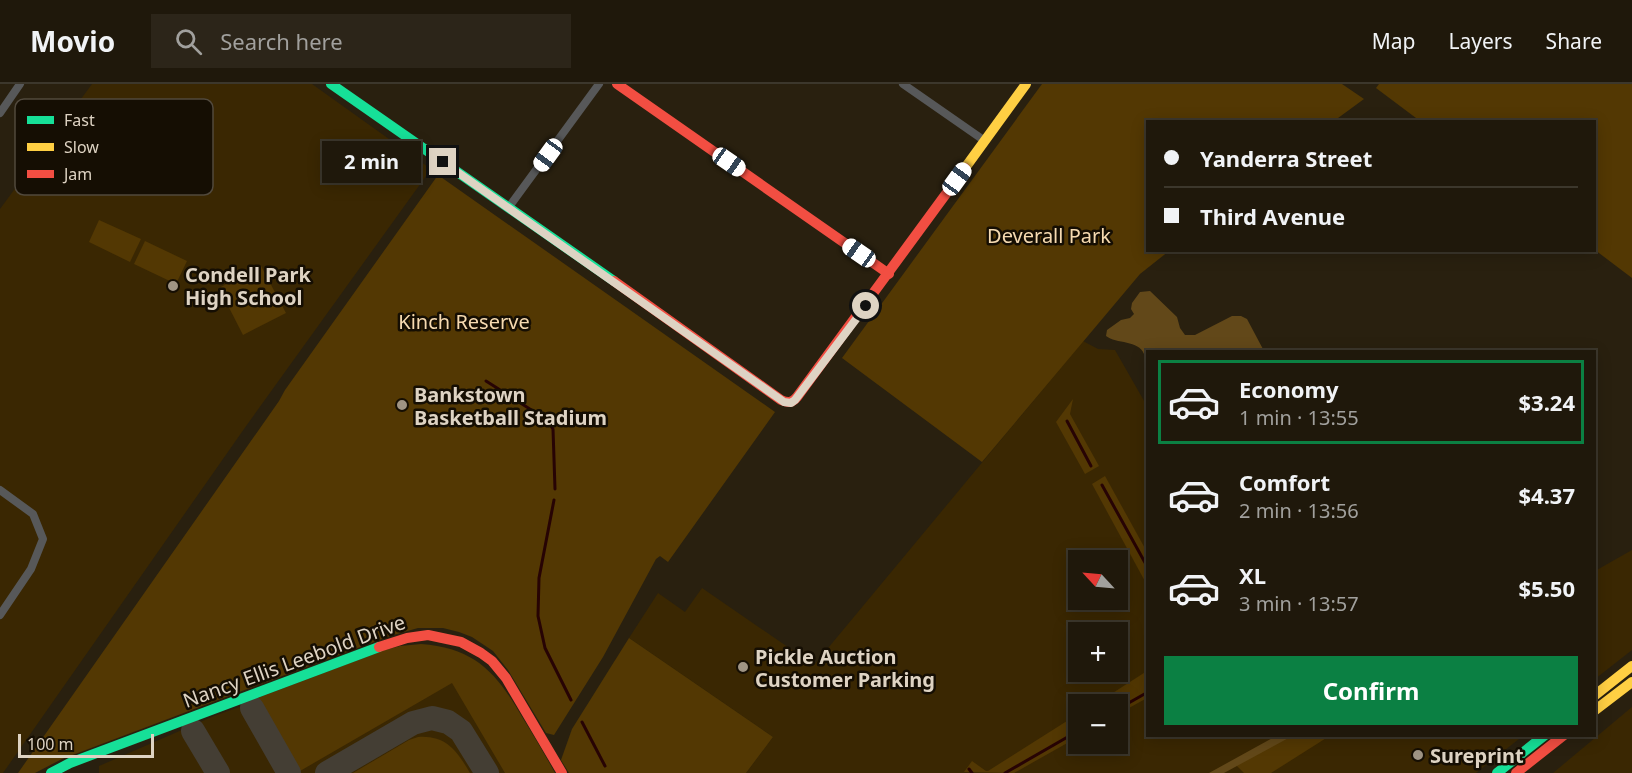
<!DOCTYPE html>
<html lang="en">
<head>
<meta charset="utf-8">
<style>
  body { margin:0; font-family:"Noto Sans",sans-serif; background:#2c2519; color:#f1f3f6; height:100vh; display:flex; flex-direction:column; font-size:22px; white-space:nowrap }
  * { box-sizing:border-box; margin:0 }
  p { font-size:20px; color:#a1a09d }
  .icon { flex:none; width:33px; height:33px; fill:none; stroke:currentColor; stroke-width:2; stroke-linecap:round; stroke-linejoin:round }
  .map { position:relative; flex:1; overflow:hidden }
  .sheet { position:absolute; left:1146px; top:266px; width:450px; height:387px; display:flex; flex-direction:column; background:#1f180b; border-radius:0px; box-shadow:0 3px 15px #0003,0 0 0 2px #3c372c }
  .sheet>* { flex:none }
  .banner { position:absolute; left:1146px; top:36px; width:450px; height:132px; border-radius:0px; box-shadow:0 3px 15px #0003,0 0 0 2px #3c372c; display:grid; align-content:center; height:132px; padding:0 18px; background:#1f180b }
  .needle { width:39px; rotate:296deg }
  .tools { position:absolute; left:1068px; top:466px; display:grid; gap:12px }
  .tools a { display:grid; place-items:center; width:60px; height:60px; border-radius:0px; background:#1f180b; box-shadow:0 3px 15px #0003,0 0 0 2px #3c372c; font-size:30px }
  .scale { position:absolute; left:18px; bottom:15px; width:136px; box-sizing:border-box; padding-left:6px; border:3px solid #ded3c3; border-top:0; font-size:16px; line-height:21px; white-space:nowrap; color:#ded3c3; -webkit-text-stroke:4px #150e03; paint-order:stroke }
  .end { position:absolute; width:27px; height:27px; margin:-14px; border:8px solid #ded3c3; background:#111; box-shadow:0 0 0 3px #111 }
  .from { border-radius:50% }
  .bubble { position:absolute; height:42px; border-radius:0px; background:#1f180b; box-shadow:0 3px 15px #0003,0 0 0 2px #3c372c; font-size:20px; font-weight:700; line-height:42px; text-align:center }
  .car { position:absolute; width:18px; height:36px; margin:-18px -9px; border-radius:8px; box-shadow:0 0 4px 2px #0007; background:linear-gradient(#fff 24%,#345 0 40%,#fff 0 76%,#345 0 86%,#fff 0) }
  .banner b { display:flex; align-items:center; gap:21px; height:57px; font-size:22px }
  .banner b+b { border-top:2px solid #3c372c }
  .banner i { width:15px; height:15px; background:#f1f3f6 }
  ul { padding:10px 0 0; list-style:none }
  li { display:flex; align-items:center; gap:18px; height:84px; margin:0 12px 9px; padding:0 6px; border:3px solid transparent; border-radius:0px }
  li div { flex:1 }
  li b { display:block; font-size:22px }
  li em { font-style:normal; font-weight:700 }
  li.selected { border-color:#0b8043 }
  li>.icon { width:54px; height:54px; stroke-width:1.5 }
  .action { display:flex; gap:12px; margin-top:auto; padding:12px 18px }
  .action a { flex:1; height:69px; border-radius:0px; background:#0b8043; color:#fff; font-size:24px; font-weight:700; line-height:69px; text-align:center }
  header { display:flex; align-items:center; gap:36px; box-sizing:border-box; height:84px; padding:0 30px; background:#1f180b; border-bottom:2px solid #3c372c }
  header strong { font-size:28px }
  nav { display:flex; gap:33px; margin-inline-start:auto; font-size:21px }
  .search { width:420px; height:54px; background:#2c2519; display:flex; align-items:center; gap:15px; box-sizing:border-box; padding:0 21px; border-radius:0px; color:#a1a09d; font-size:22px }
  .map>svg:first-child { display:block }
  .built { fill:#3a2702; fill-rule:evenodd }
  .green { fill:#533803 }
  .forest { fill:#624819 }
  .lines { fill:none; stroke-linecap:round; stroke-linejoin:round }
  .stream { stroke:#270304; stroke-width:3 }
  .taxiway { stroke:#443e34; stroke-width:24 }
  .street { stroke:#575859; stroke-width:8 }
  .fast { stroke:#16e098; stroke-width:10 }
  .slow { stroke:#ffcf43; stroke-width:10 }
  .jam { stroke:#f24e42; stroke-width:10 }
  .route { stroke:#ded3c3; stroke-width:8 }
  .poi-dot { fill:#9f9484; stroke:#150e03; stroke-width:2 }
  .labels { text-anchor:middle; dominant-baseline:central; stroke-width:5; stroke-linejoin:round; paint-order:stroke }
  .park-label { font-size:20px; fill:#f6dab0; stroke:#150e03 }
  .poi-label { font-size:20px; font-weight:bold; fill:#ded3c3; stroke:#150e03; text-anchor:start }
  .street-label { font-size:20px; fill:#ded3c3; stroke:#150e03 }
  .key { fill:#150e03; stroke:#51493d; stroke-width:1.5 }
  .key-label { font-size:16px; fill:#ded3c3 }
</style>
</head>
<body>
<header>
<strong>Movio</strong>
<div class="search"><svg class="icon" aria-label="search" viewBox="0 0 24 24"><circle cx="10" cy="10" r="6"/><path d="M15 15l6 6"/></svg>Search here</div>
<nav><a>Map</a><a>Layers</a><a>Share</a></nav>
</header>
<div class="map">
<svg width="1632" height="689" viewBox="0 0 1632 689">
  <rect width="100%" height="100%" fill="#29200f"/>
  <g class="built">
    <polygon points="92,0 312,0 431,85 244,345 3,689 0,689 0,125"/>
    <path d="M1083 257 1098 265 1115 266 1147 322 1148 651H1524L1476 689H746L773 653 629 554 658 509 685 528 702 504 814 581ZM1078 477H1118V516H1078ZM1078 549H1118V588H1078ZM1078 621H1118V660H1078Z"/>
    <polygon points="1632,466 1632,566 1595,595 1595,487"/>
    <polygon points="453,595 531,689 99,689 99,682 214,632 256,617"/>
    <polygon points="1632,623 1632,689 1553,689"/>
  </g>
  <g class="green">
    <polygon points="1042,0 1342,0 1364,15 1334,37 1148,38 1148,166 1169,167 1140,190 982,378 842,274"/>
    <polygon points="1379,0 1632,0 1632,194 1595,166 1594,38 1420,37 1376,4"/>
    <polygon points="438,91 775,328 668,478 660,472 656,475 603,573 554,651 546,649 508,586 493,567 472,553 459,548 443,544 418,544 390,552 234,610 62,675 35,689 18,689 279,317 285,306"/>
    <polygon points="99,136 141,155 130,178 89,158"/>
    <polygon points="145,157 187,177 176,200 134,180"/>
    <polygon points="261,182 286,229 243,251 219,204"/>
    <polygon points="1073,315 1070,330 1099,382 1085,390 1056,338"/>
    <polygon points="1105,392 1147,468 1147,501 1092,400"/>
    <polygon points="629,554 773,653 746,689 569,689 561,676 572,645"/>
    <path d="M421 560C477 564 498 591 524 636 535 654 545 671 555 689H505L452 599 300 687 297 688 292 685 252 616 385 566 400 562Z"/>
    <polygon points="1147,587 1147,614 1118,630 1118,621 1094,621"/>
    <polygon points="1078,630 1078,653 1014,689 964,688 972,677 986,687 988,687"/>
    <polygon points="1291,651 1331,651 1271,689 1244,689 1236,681"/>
    <path d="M418 653C446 651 457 667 470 689H353L409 656Z"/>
  </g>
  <g class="forest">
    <path d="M1150 207 1177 233 1180 244 1185 251H1195L1232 232H1241L1247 235 1264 267H1148L1147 304C1145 294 1148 279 1144 270 1139 256 1116 260 1106 252L1107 246 1121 236 1130 234 1134 230 1131 225 1132 219 1140 208Z"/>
    <polygon points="1278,651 1294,651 1224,689 1209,689"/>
  </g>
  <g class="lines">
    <g class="stream">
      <polyline points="486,297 547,336 553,345 555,405"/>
      <polyline points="1067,337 1091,382"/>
      <polyline points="1102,401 1148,484"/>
      <polyline points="554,416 539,494 538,532 545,564 571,616"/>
      <polyline points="1118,625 1148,608"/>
      <polyline points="582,638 605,682"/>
      <polyline points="969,685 972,689"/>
      <polyline points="1005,689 1078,647"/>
    </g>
    <g class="taxiway">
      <polyline points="252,624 289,689"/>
      <polyline points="193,647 218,689"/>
      <polyline points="327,689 413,639 432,634 448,638 461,647 487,689"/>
    </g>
    <g class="street">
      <polyline points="903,0 985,57"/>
      <polyline points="0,29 20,0"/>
      <polyline points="509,123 599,0"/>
      <polyline points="0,406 33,430 43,455 31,485 0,531"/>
    </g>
    <g class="fast">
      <polyline points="331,0 614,197"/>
      <polyline points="51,689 70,679 379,563"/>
      <polyline points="1497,689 1545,651"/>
    </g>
    <g class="slow">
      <polyline points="965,84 1026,0"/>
      <polyline points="1594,612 1632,582"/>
      <polyline points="1594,627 1632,598"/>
    </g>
    <g class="jam">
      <polyline points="617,0 889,190"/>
      <path d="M614 197 781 316C788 319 792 319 797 313L965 84"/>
      <polyline points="379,563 407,554 428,551 461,558 481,569 492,577 506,594 562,689"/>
      <polyline points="1516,689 1564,651"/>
    </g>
  </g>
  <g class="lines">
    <polyline class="route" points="443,78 784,318 791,319 795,316 866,222"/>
  </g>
  <g class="poi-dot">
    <circle cx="173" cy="202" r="6"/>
    <circle cx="402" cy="321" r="6"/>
    <circle cx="743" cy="583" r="6"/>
    <circle cx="1418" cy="671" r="6"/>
  </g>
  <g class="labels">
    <g class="park-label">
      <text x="1049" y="151">Deverall Park</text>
      <text x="464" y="237">Kinch Reserve</text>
    </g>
    <g class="poi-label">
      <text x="185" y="190">Condell Park<tspan x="185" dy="23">High School</tspan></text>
      <text x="414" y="310">Bankstown<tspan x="414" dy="23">Basketball Stadium</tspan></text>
      <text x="755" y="572">Pickle Auction<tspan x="755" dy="23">Customer Parking</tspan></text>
      <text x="1430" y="671">Sureprint</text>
    </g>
    <g class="street-label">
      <text transform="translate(294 577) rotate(-20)">Nancy Ellis Leebold Drive</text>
    </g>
  </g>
  <rect x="15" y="15" width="198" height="96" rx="9" class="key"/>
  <rect x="27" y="32" width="27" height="8" fill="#16e098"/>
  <rect x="27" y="59" width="27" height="8" fill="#ffcf43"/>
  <rect x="27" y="86" width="27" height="8" fill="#f24e42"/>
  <g class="key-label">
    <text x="64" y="42">Fast</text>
    <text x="64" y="69">Slow</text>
    <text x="64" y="96">Jam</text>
  </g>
</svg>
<div class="tools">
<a><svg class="needle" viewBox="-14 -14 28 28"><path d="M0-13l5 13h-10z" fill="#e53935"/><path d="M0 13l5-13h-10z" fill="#a1a09d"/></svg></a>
<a>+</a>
<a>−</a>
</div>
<div class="scale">100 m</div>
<i class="end from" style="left:866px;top:222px"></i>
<i class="end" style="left:443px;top:78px"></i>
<div class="bubble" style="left:322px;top:57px;width:99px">2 min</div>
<i class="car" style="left:548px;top:71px;rotate:216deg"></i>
<i class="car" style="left:729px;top:78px;rotate:125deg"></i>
<i class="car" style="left:957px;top:95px;rotate:36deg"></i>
<i class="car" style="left:859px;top:169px;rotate:305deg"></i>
<div class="banner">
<b><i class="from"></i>Yanderra Street</b>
<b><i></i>Third Avenue</b>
</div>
<section class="sheet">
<ul>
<li class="selected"><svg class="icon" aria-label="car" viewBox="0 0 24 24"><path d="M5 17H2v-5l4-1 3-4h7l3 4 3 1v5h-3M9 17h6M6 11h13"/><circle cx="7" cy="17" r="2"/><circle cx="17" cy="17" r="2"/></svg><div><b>Economy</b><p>1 min · 13:55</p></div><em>$3.24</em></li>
<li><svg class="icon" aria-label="car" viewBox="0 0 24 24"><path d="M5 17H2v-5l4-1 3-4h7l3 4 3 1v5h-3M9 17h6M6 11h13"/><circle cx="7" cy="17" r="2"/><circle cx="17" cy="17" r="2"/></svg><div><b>Comfort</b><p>2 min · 13:56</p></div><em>$4.37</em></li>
<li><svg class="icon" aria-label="car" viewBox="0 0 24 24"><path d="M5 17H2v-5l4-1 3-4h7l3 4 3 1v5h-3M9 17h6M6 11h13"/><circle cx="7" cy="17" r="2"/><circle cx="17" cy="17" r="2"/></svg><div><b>XL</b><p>3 min · 13:57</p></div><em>$5.50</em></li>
</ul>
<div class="action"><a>Confirm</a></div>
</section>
</div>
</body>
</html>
